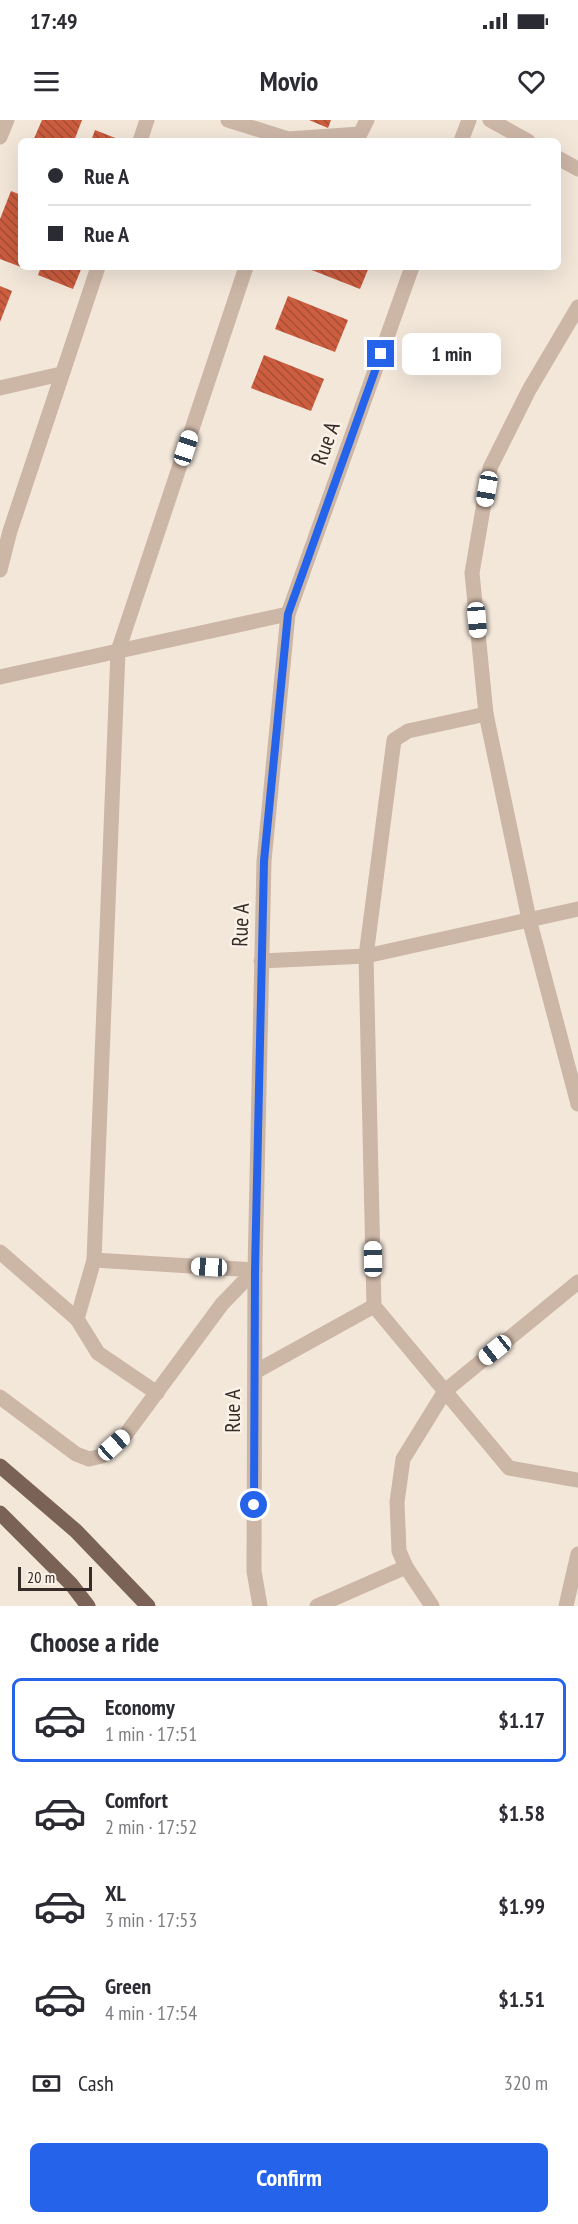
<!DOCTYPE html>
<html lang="en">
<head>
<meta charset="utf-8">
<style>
  body { margin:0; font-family:"PT Sans Narrow",sans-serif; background:#f7f7f7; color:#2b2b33; height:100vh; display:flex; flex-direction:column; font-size:22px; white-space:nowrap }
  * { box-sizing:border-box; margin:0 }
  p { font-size:20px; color:#7c7c81 }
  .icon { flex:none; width:33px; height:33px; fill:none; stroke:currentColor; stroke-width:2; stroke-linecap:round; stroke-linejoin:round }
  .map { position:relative; height:1486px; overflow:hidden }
  .side { display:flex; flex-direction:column; background:#fff; flex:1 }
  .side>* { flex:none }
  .hud { position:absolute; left:18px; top:18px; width:543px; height:132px; border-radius:9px; box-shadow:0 6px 24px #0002; display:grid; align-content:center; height:132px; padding:0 30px; background:#fff }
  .scale { position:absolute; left:18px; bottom:15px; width:74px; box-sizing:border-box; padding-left:6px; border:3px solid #372c27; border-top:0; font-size:16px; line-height:21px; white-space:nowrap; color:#372c27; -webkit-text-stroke:4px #faf1e7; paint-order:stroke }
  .end { position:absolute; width:27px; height:27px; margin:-14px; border:8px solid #2563eb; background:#fff; box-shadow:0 0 0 3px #fff }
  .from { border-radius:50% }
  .bubble { position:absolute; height:42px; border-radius:9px; background:#fff; box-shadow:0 6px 24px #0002; font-size:20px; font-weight:800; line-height:42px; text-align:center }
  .car { position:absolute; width:18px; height:36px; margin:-18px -9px; border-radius:8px; box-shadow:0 0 4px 2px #0007; background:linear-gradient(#fff 24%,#345 0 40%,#fff 0 76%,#345 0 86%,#fff 0) }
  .hud b { display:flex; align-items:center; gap:21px; height:57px; font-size:22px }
  .hud b+b { border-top:2px solid #e1e1e2 }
  .hud i { width:15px; height:15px; background:#2b2b33 }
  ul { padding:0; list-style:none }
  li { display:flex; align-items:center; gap:18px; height:84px; margin:0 12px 9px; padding:0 18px; border:3px solid transparent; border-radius:9px }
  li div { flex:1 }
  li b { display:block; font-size:22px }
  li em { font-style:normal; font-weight:800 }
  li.on { border-color:#2563eb }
  li>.icon { width:54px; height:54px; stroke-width:1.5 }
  h2 { padding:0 30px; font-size:27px; line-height:72px }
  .pay { display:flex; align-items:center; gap:15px; height:66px; padding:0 30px; font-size:22px }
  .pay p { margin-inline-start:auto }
  .cta { display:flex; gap:12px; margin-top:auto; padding:12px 30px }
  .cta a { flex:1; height:69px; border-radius:9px; background:#2563eb; color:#fff; font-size:24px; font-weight:800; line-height:69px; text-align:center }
  .status { display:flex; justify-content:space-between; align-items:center; height:42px; padding:0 30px; background:#fff; direction:ltr }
  .status svg { height:16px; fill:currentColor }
  header { display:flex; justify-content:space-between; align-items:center; height:78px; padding:0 30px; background:#fff; font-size:27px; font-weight:800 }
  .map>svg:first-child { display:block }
  .building { fill:url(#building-back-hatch) }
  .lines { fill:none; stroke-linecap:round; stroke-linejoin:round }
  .minor { stroke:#ccb6a6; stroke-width:15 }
  .major { stroke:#7a6257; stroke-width:15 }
  .route { stroke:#2563eb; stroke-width:8 }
  .labels { text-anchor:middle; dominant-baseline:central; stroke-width:5; stroke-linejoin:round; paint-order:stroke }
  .street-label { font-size:22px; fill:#372c27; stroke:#faf1e7 }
</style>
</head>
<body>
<div class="status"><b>17:49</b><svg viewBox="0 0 49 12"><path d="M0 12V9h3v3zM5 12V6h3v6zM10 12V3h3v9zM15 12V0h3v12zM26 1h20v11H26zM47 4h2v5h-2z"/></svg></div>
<header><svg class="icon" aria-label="menu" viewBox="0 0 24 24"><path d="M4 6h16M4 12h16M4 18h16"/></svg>Movio<svg class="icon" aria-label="heart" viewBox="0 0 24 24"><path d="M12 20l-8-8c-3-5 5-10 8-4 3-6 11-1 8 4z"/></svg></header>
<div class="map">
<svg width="578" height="1486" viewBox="0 0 578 1486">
  <defs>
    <pattern id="building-back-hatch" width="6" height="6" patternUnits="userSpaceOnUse" patternTransform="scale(1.5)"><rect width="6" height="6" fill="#cc5d3f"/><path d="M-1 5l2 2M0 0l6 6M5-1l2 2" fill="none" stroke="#a64d35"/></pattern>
  </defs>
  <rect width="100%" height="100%" fill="#f3e7da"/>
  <g class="building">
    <polygon points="42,0 82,0 74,21 33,21"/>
    <polygon points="309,0 331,0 328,8"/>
    <polygon points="95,10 123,21 91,21"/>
    <polygon points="11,71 21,75 21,147 0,139 0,99"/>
    <polygon points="41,147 82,147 73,169 38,155"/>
    <polygon points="304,147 369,147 360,169"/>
    <polygon points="0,166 12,171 0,202"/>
    <polygon points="288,176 348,200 335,232 275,209"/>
    <polygon points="264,235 324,259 311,291 251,268"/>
  </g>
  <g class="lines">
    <g class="minor">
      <polyline points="228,0 288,19 360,14 367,0"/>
      <polyline points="490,0 528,21"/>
      <polyline points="0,17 7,0"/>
      <polyline points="140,21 147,0"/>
      <polyline points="461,21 469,0"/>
      <polyline points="558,38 578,49"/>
      <polyline points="578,187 529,270 490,348 472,453 486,594 529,799 578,984"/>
      <polyline points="0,268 61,254"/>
      <polyline points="0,450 10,411 98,147"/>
      <polyline points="0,557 288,494"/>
      <polyline points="486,594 408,611 394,620 366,836 374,1186 509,1348 578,1360"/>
      <polyline points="261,841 366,836 578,789"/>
      <polyline points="0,1132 77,1199 98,1233 157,1273"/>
      <polyline points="94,1140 255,1150"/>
      <polyline points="77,1199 94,1140 118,531 246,147"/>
      <polyline points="255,1252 374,1186"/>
      <polyline points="0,1277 76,1334 89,1339 102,1336 126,1314 222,1184 255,1150"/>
      <polyline points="260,1486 254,1451 255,1150 264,741 288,494 412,147"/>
      <polyline points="317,1486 406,1447"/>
      <polyline points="432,1486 406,1447 399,1431 397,1382 403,1339 445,1271 578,1162"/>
      <polyline points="566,1486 578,1434"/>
    </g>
    <g class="major">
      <polyline points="0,1346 76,1411 148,1486"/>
      <polyline points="0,1393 71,1464 88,1486"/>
    </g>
  </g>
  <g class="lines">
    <polyline class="route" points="254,1385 255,1150 264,741 288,494 381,234"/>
  </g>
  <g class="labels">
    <g class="street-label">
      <text transform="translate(325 323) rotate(-70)">Rue A</text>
      <text transform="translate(240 805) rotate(-88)">Rue A</text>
      <text transform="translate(232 1291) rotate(-90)">Rue A</text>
    </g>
  </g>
</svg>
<div class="scale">20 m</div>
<i class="end from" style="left:254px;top:1385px"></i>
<i class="end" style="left:381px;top:234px"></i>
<div class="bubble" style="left:402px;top:213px;width:99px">1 min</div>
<i class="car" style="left:186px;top:328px;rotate:18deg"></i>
<i class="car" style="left:487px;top:369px;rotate:190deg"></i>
<i class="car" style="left:477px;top:500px;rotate:175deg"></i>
<i class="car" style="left:373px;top:1139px;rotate:359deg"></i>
<i class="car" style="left:209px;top:1147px;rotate:273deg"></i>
<i class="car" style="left:495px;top:1230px;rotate:231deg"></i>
<i class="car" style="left:114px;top:1325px;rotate:48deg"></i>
<div class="hud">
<b><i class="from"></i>Rue A</b>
<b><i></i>Rue A</b>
</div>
</div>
<section class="side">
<h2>Choose a ride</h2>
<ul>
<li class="on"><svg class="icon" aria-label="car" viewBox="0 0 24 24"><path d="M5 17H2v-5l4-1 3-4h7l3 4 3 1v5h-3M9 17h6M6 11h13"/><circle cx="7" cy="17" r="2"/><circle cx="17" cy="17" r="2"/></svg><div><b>Economy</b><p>1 min · 17:51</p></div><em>$1.17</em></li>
<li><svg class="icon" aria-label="car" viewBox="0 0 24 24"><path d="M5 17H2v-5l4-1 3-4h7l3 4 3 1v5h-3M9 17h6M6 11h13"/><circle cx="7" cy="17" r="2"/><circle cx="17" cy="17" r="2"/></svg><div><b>Comfort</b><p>2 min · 17:52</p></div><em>$1.58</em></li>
<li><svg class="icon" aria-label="car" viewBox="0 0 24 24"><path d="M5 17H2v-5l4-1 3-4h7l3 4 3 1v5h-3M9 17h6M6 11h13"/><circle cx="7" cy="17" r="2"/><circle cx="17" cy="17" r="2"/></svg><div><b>XL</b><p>3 min · 17:53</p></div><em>$1.99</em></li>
<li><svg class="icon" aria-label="car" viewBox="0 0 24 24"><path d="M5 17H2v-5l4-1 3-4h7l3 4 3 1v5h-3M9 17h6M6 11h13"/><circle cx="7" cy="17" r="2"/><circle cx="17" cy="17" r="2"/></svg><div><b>Green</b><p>4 min · 17:54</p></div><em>$1.51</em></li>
</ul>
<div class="pay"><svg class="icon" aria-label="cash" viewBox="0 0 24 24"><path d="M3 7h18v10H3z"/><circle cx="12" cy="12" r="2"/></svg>Cash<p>320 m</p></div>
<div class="cta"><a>Confirm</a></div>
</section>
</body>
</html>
